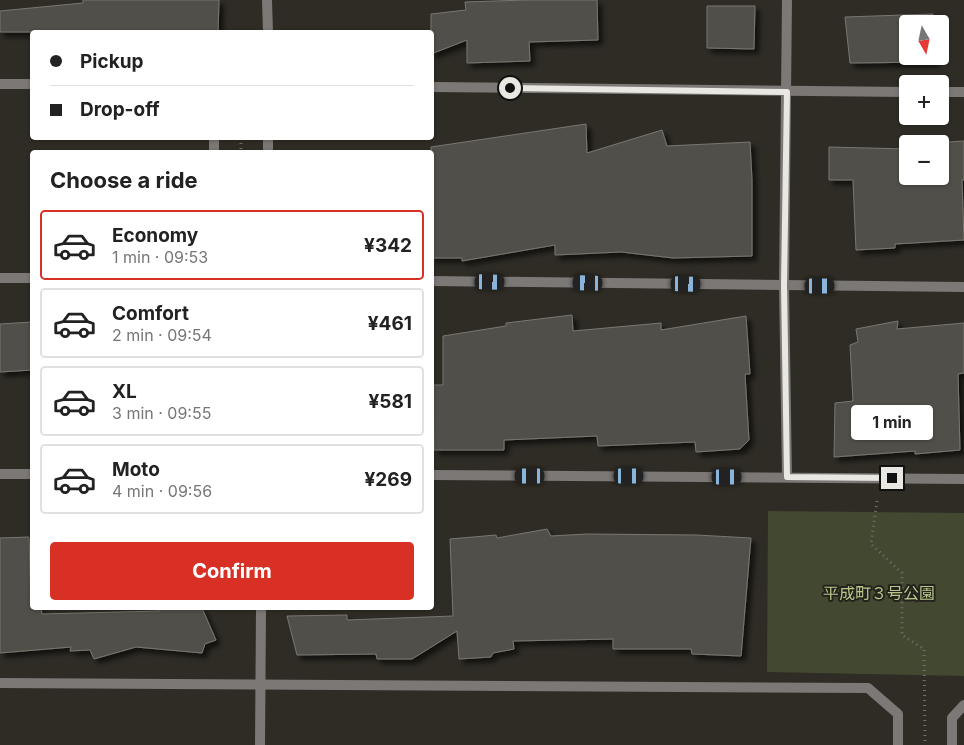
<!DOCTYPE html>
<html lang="en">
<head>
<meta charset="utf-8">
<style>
  body { margin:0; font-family:Inter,"Noto Sans JP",sans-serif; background:#f2f2f2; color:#222; height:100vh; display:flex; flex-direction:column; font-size:19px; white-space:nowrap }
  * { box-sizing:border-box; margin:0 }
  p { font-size:16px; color:#767676 }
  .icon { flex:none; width:28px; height:28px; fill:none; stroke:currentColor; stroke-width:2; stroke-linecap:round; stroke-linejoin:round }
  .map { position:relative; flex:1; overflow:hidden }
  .side { position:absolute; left:30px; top:150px; width:404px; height:460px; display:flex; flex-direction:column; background:#fff; border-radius:5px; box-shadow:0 1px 4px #0004 }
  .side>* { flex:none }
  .guide { position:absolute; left:30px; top:30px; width:404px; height:110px; border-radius:5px; box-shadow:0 1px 4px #0004; display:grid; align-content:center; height:110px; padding:0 20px; background:#fff }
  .needle { width:32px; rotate:171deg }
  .buttons { position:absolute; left:899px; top:15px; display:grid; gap:10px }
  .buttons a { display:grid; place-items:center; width:50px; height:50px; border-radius:5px; background:#fff; box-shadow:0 1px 4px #0004; font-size:25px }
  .end { position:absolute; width:22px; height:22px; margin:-11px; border:6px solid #e8e7e2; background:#111; box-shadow:0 0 0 2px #111 }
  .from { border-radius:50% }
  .bubble { position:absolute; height:35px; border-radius:5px; background:#fff; box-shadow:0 1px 4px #0004; font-size:16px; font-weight:700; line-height:35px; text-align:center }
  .car { position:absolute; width:15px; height:30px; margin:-15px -8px; border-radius:6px; box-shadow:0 0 4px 1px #0007; background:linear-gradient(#222 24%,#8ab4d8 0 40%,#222 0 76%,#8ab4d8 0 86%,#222 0) }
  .guide b { display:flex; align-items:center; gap:18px; height:48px; font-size:19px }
  .guide b+b { border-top:1px solid #e0e0e0 }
  .guide i { width:12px; height:12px; background:#222 }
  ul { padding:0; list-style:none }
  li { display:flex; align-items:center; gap:15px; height:70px; margin:0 10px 8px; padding:0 10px; border:2px solid #e0e0e0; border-radius:5px }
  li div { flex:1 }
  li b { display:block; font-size:19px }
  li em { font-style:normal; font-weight:700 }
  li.on { border-color:#d93025 }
  li>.icon { width:45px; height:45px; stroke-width:1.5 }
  h2 { padding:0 20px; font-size:22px; line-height:60px }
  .primary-button { display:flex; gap:10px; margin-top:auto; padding:10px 20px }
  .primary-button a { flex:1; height:58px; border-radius:5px; background:#d93025; color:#fff; font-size:20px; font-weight:700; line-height:58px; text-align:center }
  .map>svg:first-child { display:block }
  .green { fill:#434830 }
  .building { fill:#514f48; stroke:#7a776f; filter:url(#shadow) }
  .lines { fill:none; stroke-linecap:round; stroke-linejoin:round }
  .path { stroke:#72706a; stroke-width:3; stroke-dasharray:1 4; stroke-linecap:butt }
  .street { stroke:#7c7876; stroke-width:10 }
  .route { stroke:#e8e7e2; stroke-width:6 }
  .labels { text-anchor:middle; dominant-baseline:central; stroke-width:4; stroke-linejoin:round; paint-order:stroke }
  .park-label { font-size:16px; fill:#b8c68a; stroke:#24221c }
</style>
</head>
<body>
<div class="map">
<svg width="964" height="745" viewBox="0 0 964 745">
  <defs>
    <filter id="shadow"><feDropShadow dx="4.5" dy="4.5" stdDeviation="2.5" flood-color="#0009"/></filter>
  </defs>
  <rect width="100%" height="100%" fill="#2e2c25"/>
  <polygon class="green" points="768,511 964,513 964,676 767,672"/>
  <g class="building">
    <polygon points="83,0 219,0 218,32 0,32 0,11 83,3"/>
    <polygon points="526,0 597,0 598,40 529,42 530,61 467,63 467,40 431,54 431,14 466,10 465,2"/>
    <polygon points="707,6 755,6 754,49 707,48"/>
    <polygon points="933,14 933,24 908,24 908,56 934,56 934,62 850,63 845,17"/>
    <polygon points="586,124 587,153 662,130 667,146 750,142 752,180 752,256 673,258 621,252 555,255 555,245 462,261 462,258 431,258 431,147"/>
    <polygon points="964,141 964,180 962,180 964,240 895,244 895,248 856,250 853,180 829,180 829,147 908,149 908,176 940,176 940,144 932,143"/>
    <polygon points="572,315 573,331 661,323 661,330 746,316 750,374 745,374 749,440 740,449 696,452 695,442 598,446 597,436 504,440 504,450 434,450 433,385 443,385 443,336 506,326 506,323"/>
    <polygon points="898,321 897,329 964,323 964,373 958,374 960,450 915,454 915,451 834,457 835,403 853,401 850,345 858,342 856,329"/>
    <polygon points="32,322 32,370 0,372 0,324"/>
    <polygon points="547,529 551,536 587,534 696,535 751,538 741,656 692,654 691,649 613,649 613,639 513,641 514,649 493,653 491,657 459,659 457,631 412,659 377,659 376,654 297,655 287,616 347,615 347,620 453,616 450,539 496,535 497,538"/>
    <polygon points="29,537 31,608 41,608 42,614 159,611 159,609 202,608 216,640 205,644 202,653 136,647 94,659 90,650 70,651 71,647 0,653 0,538"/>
  </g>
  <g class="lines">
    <g class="path">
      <polyline points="241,149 241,138"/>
      <polyline points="877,501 871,544 902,573 902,635 924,649 925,745"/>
    </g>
    <g class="street">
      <polyline points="267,0 268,32"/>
      <polyline points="0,84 32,84"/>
      <polyline points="431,87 908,92"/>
      <polyline points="940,92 964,92"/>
      <polyline points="214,152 214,138"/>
      <polyline points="268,152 268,138"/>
      <polyline points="0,278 32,278"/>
      <polyline points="431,281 964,287"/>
      <polyline points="0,474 32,474"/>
      <polyline points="431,475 964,479"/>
      <polyline points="787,477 784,285 787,0"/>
      <polyline points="0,683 868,688 898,714 898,745"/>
      <polyline points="260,745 261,608"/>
      <polyline points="952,745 952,718 964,705"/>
    </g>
  </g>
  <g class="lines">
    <polyline class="route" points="510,88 787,92 784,285 787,477 892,478"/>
  </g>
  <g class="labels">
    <g class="park-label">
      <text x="879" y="593">平成町３号公園</text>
    </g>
  </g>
</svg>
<div class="buttons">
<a><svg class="needle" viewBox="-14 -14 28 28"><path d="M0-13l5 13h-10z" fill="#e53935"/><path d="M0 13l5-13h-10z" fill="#767676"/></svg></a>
<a>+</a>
<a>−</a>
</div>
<i class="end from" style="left:510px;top:88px"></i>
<i class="end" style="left:892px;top:478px"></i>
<div class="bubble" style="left:851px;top:405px;width:82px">1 min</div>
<i class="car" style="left:490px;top:282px;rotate:91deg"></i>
<i class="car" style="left:588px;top:283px;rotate:271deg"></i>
<i class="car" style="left:686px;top:284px;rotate:91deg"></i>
<i class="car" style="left:820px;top:286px;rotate:90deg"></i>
<i class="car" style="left:530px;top:476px;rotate:270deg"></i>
<i class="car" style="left:629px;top:476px;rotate:90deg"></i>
<i class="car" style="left:727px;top:477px;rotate:90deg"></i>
<div class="guide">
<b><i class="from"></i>Pickup</b>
<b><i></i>Drop-off</b>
</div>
<section class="side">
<h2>Choose a ride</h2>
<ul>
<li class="on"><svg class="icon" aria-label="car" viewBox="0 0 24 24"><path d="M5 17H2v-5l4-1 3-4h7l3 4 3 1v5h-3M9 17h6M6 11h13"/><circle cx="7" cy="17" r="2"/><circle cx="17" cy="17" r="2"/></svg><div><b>Economy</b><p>1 min · 09:53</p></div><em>¥342</em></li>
<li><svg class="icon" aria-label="car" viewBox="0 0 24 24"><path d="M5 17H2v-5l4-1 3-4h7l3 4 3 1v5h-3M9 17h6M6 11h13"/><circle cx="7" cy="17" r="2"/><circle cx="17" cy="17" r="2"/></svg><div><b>Comfort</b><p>2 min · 09:54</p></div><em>¥461</em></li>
<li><svg class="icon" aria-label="car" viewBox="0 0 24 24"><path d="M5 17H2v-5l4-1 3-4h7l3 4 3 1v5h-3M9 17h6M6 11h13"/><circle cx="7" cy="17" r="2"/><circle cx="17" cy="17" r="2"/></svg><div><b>XL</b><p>3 min · 09:55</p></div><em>¥581</em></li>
<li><svg class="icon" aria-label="car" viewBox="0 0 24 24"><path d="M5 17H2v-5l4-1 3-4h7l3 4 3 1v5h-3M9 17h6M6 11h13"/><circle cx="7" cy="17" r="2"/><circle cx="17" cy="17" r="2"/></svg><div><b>Moto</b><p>4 min · 09:56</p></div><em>¥269</em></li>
</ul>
<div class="primary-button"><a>Confirm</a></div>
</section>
</div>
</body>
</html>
